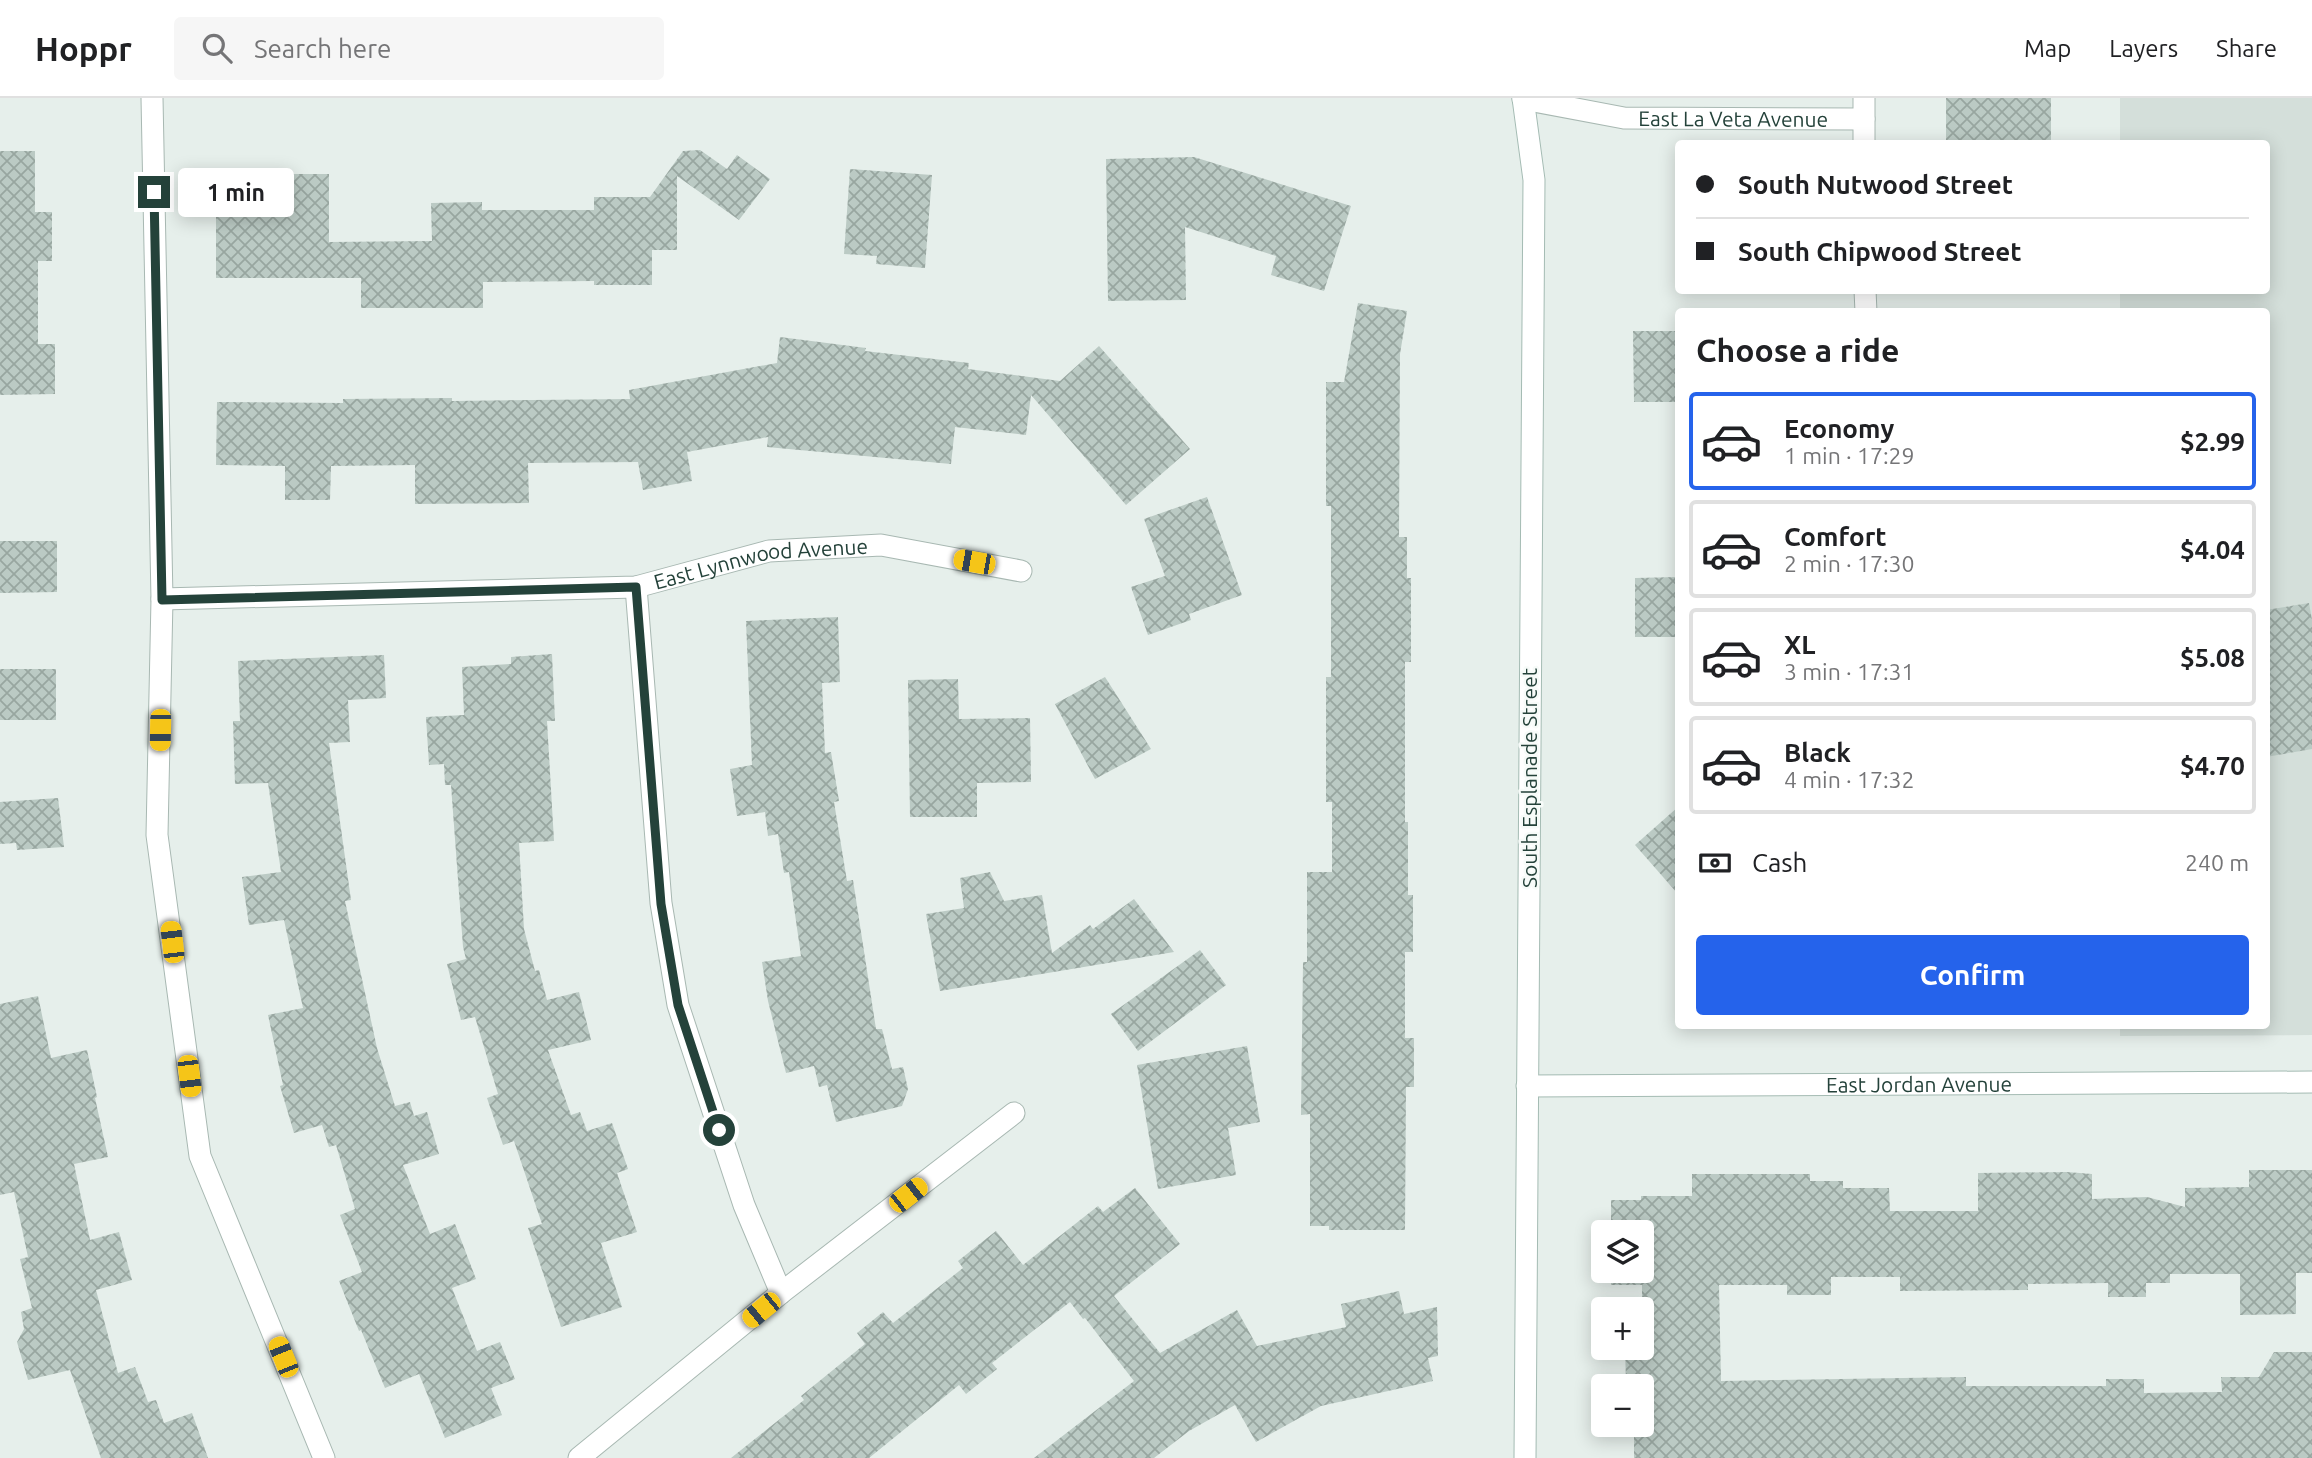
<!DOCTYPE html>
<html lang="en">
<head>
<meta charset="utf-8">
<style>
  body { margin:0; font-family:Ubuntu,sans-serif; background:#f6f6f6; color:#202124; height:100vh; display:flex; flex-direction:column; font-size:26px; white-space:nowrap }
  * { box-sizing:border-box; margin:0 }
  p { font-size:23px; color:#757577 }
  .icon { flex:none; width:38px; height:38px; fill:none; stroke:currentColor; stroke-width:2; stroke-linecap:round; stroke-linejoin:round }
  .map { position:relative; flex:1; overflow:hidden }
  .details { position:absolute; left:1675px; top:210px; width:595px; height:721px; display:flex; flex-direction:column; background:#fff; border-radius:7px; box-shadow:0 4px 18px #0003 }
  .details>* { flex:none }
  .guide { position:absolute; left:1675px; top:42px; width:595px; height:154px; border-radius:7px; box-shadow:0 4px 18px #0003; display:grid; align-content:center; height:154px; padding:0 21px; background:#fff }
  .fabs { position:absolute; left:1591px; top:1122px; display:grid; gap:14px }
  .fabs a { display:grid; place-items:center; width:63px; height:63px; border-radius:7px; background:#fff; box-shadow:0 4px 18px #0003; font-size:35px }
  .end { position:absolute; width:32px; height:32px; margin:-16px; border:9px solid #24423a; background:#fff; box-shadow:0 0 0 4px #fff }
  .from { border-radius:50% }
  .bubble { position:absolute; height:49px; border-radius:7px; background:#fff; box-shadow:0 4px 18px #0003; font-size:23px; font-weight:600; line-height:49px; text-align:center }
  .car { position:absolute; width:21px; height:42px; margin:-21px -10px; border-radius:9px; box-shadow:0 0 5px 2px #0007; background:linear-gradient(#f5c518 24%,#345 0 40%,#f5c518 0 76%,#345 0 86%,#f5c518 0) }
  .guide b { display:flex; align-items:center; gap:24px; height:66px; font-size:26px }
  .guide b+b { border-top:2px solid #e0e0e0 }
  .guide i { width:18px; height:18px; background:#202124 }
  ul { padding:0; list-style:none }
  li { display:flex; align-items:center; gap:21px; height:98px; margin:0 14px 10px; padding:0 7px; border:4px solid #e0e0e0; border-radius:7px }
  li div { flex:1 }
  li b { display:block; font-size:26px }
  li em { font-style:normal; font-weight:600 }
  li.on { border-color:#2563eb }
  li>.icon { width:63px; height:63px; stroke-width:1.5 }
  h2 { padding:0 21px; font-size:32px; line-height:84px }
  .pay { display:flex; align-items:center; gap:18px; height:77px; padding:0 21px; font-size:26px }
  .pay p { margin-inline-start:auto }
  .action { display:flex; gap:14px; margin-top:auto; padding:14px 21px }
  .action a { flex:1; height:80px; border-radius:7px; background:#2563eb; color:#fff; font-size:28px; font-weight:600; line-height:80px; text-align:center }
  header { display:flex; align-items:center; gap:42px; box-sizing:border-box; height:98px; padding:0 35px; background:#fff; border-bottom:2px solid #e0e0e0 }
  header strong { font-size:33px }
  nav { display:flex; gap:38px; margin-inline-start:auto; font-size:24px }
  .search { width:490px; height:63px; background:#f6f6f6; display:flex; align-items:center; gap:18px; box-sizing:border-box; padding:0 24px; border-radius:7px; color:#757577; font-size:26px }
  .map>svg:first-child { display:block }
  .built { fill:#d4dfda }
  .building { fill:url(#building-cross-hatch) }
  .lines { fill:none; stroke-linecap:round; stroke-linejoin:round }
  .street-casing { stroke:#a8b8b2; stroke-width:23 }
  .secondary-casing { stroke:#a4bbb3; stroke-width:23 }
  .street { stroke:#fff; stroke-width:21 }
  .secondary { stroke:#fff; stroke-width:21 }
  .route { stroke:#24423a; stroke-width:9 }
  .labels { text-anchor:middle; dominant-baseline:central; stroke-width:5; stroke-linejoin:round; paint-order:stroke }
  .street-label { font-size:21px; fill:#24423a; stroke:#f7fbf9 }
</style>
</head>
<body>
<header>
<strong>Hoppr</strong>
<div class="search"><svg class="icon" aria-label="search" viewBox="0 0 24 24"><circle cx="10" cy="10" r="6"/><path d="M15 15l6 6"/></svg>Search here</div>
<nav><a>Map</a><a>Layers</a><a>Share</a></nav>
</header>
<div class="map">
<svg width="2312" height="1360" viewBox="0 0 2312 1360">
  <defs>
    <pattern id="building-cross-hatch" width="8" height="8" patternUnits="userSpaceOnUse" patternTransform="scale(1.75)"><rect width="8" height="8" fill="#bbcac4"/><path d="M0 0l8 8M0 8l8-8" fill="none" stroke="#98a6a0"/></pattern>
  </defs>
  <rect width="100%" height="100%" fill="#e6efeb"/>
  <polygon class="built" points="2120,0 2312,0 2312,937 2120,938 2120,928 2266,928 2266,214 2120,213 2120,193 2266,192 2266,46 2120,45"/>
  <g class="building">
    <rect x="1946" y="0" width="105" height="46"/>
    <polygon points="700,52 727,71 737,57 770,81 739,122 677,78 677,152 652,152 652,187 594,187 594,183 483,184 483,210 361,210 361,180 216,180 216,115 283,114 283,76 329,76 329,144 432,143 431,105 482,104 482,112 594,112 594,99 650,99 683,53"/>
    <polygon points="0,53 35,53 35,114 52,114 52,163 38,163 38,246 55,246 55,296 0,297"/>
    <polygon points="1194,59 1351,108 1324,193 1271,177 1276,158 1185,129 1186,202 1108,203 1106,61"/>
    <polygon points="850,71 932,77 925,170 876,166 877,158 844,156"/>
    <polygon points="1358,205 1407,213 1400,256 1399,439 1407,439 1407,480 1411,480 1411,564 1405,564 1405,724 1408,724 1408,797 1413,797 1413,854 1405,854 1405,940 1414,940 1414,989 1406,989 1405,1132 1329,1132 1329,1128 1310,1128 1310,1016 1301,1017 1303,864 1307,864 1307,774 1332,774 1332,704 1326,704 1326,579 1331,579 1331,408 1326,408 1326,284 1344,284"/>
    <polygon points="1633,233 1678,233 1678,304 1634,304"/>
    <polygon points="780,239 866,250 865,253 969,265 968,271 1060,283 1099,248 1190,351 1126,407 1031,297 1026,337 955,329 951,366 767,349 768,339 687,354 692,383 643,392 638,364 528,365 529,405 415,406 415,367 331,368 330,402 285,402 285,368 216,367 217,304 343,305 343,301 452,300 452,303 630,301 629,292 777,265"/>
    <polygon points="1207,399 1242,497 1189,516 1191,522 1148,537 1131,489 1165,478 1144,421"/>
    <polygon points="0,443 57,443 57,494 0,495"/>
    <polygon points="1678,479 1678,539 1635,539 1635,480"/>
    <polygon points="2309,505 2312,522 2312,651 2266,659 2266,512"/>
    <polygon points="838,519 840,584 822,585 825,655 831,654 839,703 834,704 847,783 853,782 876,931 882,931 892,971 903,969 908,991 902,1008 836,1024 827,987 819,989 814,968 786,975 768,903 762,864 801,858 789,774 784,775 778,736 768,738 765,714 737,718 730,671 752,667 746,523"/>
    <polygon points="552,556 555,623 547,623 554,743 519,745 524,831 535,873 539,872 547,902 579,894 591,942 548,952 571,1017 580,1014 587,1033 612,1025 628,1071 617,1075 637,1134 601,1145 622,1209 561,1229 528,1130 542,1126 514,1043 503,1047 487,1000 498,996 475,919 461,922 447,866 466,861 463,849 451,687 445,687 444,666 429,667 426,619 464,617 462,569 511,566 511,559"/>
    <polygon points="384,557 386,600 348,602 350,644 329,645 351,802 345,803 377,950 395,1008 410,1004 414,1018 427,1014 439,1056 403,1067 430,1136 455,1126 476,1181 452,1190 477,1253 500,1244 515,1281 491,1290 502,1317 445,1340 419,1276 385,1290 361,1232 359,1233 339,1183 362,1174 340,1117 355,1111 336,1047 329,1049 322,1027 294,1035 280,988 283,987 268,917 303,910 284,822 249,827 242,779 281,774 268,685 235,686 233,623 240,623 238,563"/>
    <rect x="0" y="571" width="56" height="51"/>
    <polygon points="1105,579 1151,651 1095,681 1055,606"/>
    <polygon points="958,581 959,621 1030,620 1031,684 977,685 977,719 910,719 908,582"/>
    <polygon points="58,700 64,749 17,752 16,745 0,746 0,704"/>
    <polygon points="1678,709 1678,796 1635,747"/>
    <polygon points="990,774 1004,803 1042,797 1052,855 1090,827 1093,831 1134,801 1174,854 940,893 926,816 964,810 960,780"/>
    <polygon points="1200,852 1226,887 1138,953 1111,916"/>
    <polygon points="38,898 51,960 87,952 97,999 95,1000 108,1059 74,1066 90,1142 119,1134 132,1182 96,1192 118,1275 135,1269 148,1304 156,1302 164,1325 192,1315 208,1360 101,1360 70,1272 28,1282 17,1244 24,1231 21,1214 32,1210 20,1161 28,1159 14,1094 0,1097 0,906"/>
    <polygon points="1247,948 1260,1024 1228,1030 1236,1077 1158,1091 1137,967"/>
    <polygon points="2249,1072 2312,1072 2312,1175 2296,1175 2296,1216 2240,1217 2240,1176 2170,1176 2170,1185 2146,1185 2146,1199 2108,1199 2108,1185 2028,1186 2028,1192 1900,1193 1900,1179 1831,1179 1831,1197 1787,1197 1787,1187 1719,1187 1721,1283 1966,1279 1966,1288 2106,1288 2106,1281 2144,1281 2144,1295 2222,1294 2221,1279 2259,1279 2274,1254 2312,1254 2312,1360 1634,1360 1634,1326 1642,1326 1642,1288 1626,1285 1625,1250 1642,1250 1642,1187 1611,1187 1611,1172 1642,1172 1642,1134 1611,1134 1611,1102 1641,1102 1641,1098 1692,1098 1692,1076 1810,1076 1810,1083 1843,1083 1843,1090 1889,1090 1890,1113 1978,1113 1978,1075 2067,1074 2092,1076 2092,1101 2147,1099 2185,1109 2185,1090 2249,1089"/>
    <polygon points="1135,1090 1180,1146 1114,1198 1160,1255 1237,1212 1257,1248 1346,1229 1341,1206 1399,1193 1404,1216 1437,1209 1438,1258 1428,1260 1433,1283 1321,1308 1256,1344 1235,1307 1189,1333 1154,1360 1034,1360 1134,1283 1085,1220 1083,1221 1070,1204 992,1265 997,1271 966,1296 959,1287 869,1360 731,1360 804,1302 801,1298 865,1246 857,1235 883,1214 893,1225 963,1170 958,1163 996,1133 1023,1167 1098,1108 1103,1114"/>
  </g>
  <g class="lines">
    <defs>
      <g id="street">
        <polyline points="152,0 162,501 157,737 200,1058 324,1360"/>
        <path id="s1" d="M1523 1 1624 20 1864 21"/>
        <polyline points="1864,46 1864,0"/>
        <polyline points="1865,192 1866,214"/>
        <polyline points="636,489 661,805 678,907 744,1107 781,1195"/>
        <path id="s2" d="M162 501 636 489 769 453 881 447 1021 473"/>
        <polyline points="579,1360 781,1195 1014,1015"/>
      </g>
      <g id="secondary">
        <polyline points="1523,0 1534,82 1525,1360"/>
        <path id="s3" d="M1527 988 2312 984"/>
      </g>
    </defs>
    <use href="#street" class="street-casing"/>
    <use href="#secondary" class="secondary-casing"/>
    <use href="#street" class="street"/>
    <use href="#secondary" class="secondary"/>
  </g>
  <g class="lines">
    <polyline class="route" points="154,94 162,502 636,489 661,806 678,907 719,1032"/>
  </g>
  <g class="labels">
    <g class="street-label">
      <text stroke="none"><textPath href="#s1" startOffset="212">East La Veta Avenue</textPath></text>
      <text stroke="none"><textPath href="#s2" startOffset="602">East Lynnwood Avenue</textPath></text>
      <text transform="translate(1529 680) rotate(-90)">South Esplanade Street</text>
      <text stroke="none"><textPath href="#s3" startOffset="392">East Jordan Avenue</textPath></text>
    </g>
  </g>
</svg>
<div class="fabs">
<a><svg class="icon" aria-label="layers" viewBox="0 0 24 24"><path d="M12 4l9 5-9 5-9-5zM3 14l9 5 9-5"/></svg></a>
<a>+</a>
<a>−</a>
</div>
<i class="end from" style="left:719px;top:1032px"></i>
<i class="end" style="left:154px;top:94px"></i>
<div class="bubble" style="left:178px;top:70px;width:116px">1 min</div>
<i class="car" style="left:974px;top:464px;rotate:280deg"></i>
<i class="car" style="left:160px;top:632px;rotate:181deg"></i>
<i class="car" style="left:172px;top:844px;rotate:353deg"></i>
<i class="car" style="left:189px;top:978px;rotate:173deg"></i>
<i class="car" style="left:908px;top:1097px;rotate:52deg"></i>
<i class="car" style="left:761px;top:1212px;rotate:231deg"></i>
<i class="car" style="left:283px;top:1259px;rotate:338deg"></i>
<div class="guide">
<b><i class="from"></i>South Nutwood Street</b>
<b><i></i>South Chipwood Street</b>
</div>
<section class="details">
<h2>Choose a ride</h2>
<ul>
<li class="on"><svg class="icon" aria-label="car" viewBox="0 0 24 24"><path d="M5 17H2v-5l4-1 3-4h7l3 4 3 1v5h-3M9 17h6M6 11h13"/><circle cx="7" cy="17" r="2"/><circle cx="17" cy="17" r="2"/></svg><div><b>Economy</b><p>1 min · 17:29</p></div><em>$2.99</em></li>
<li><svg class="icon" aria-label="car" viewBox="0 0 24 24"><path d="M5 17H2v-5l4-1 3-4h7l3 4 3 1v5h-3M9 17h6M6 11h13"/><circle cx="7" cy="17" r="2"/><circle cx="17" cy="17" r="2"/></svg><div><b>Comfort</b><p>2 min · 17:30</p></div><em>$4.04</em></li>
<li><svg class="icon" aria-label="car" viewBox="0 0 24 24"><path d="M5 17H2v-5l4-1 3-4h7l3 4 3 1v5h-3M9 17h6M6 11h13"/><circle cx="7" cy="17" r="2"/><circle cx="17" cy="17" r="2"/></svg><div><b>XL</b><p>3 min · 17:31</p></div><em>$5.08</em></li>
<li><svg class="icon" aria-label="car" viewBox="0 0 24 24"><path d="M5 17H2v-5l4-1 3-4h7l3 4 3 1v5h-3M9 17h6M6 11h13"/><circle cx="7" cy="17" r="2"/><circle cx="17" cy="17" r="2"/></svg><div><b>Black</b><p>4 min · 17:32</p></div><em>$4.70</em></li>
</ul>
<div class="pay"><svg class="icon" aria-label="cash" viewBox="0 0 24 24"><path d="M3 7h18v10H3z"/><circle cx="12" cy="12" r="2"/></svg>Cash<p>240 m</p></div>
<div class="action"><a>Confirm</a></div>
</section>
</div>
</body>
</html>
